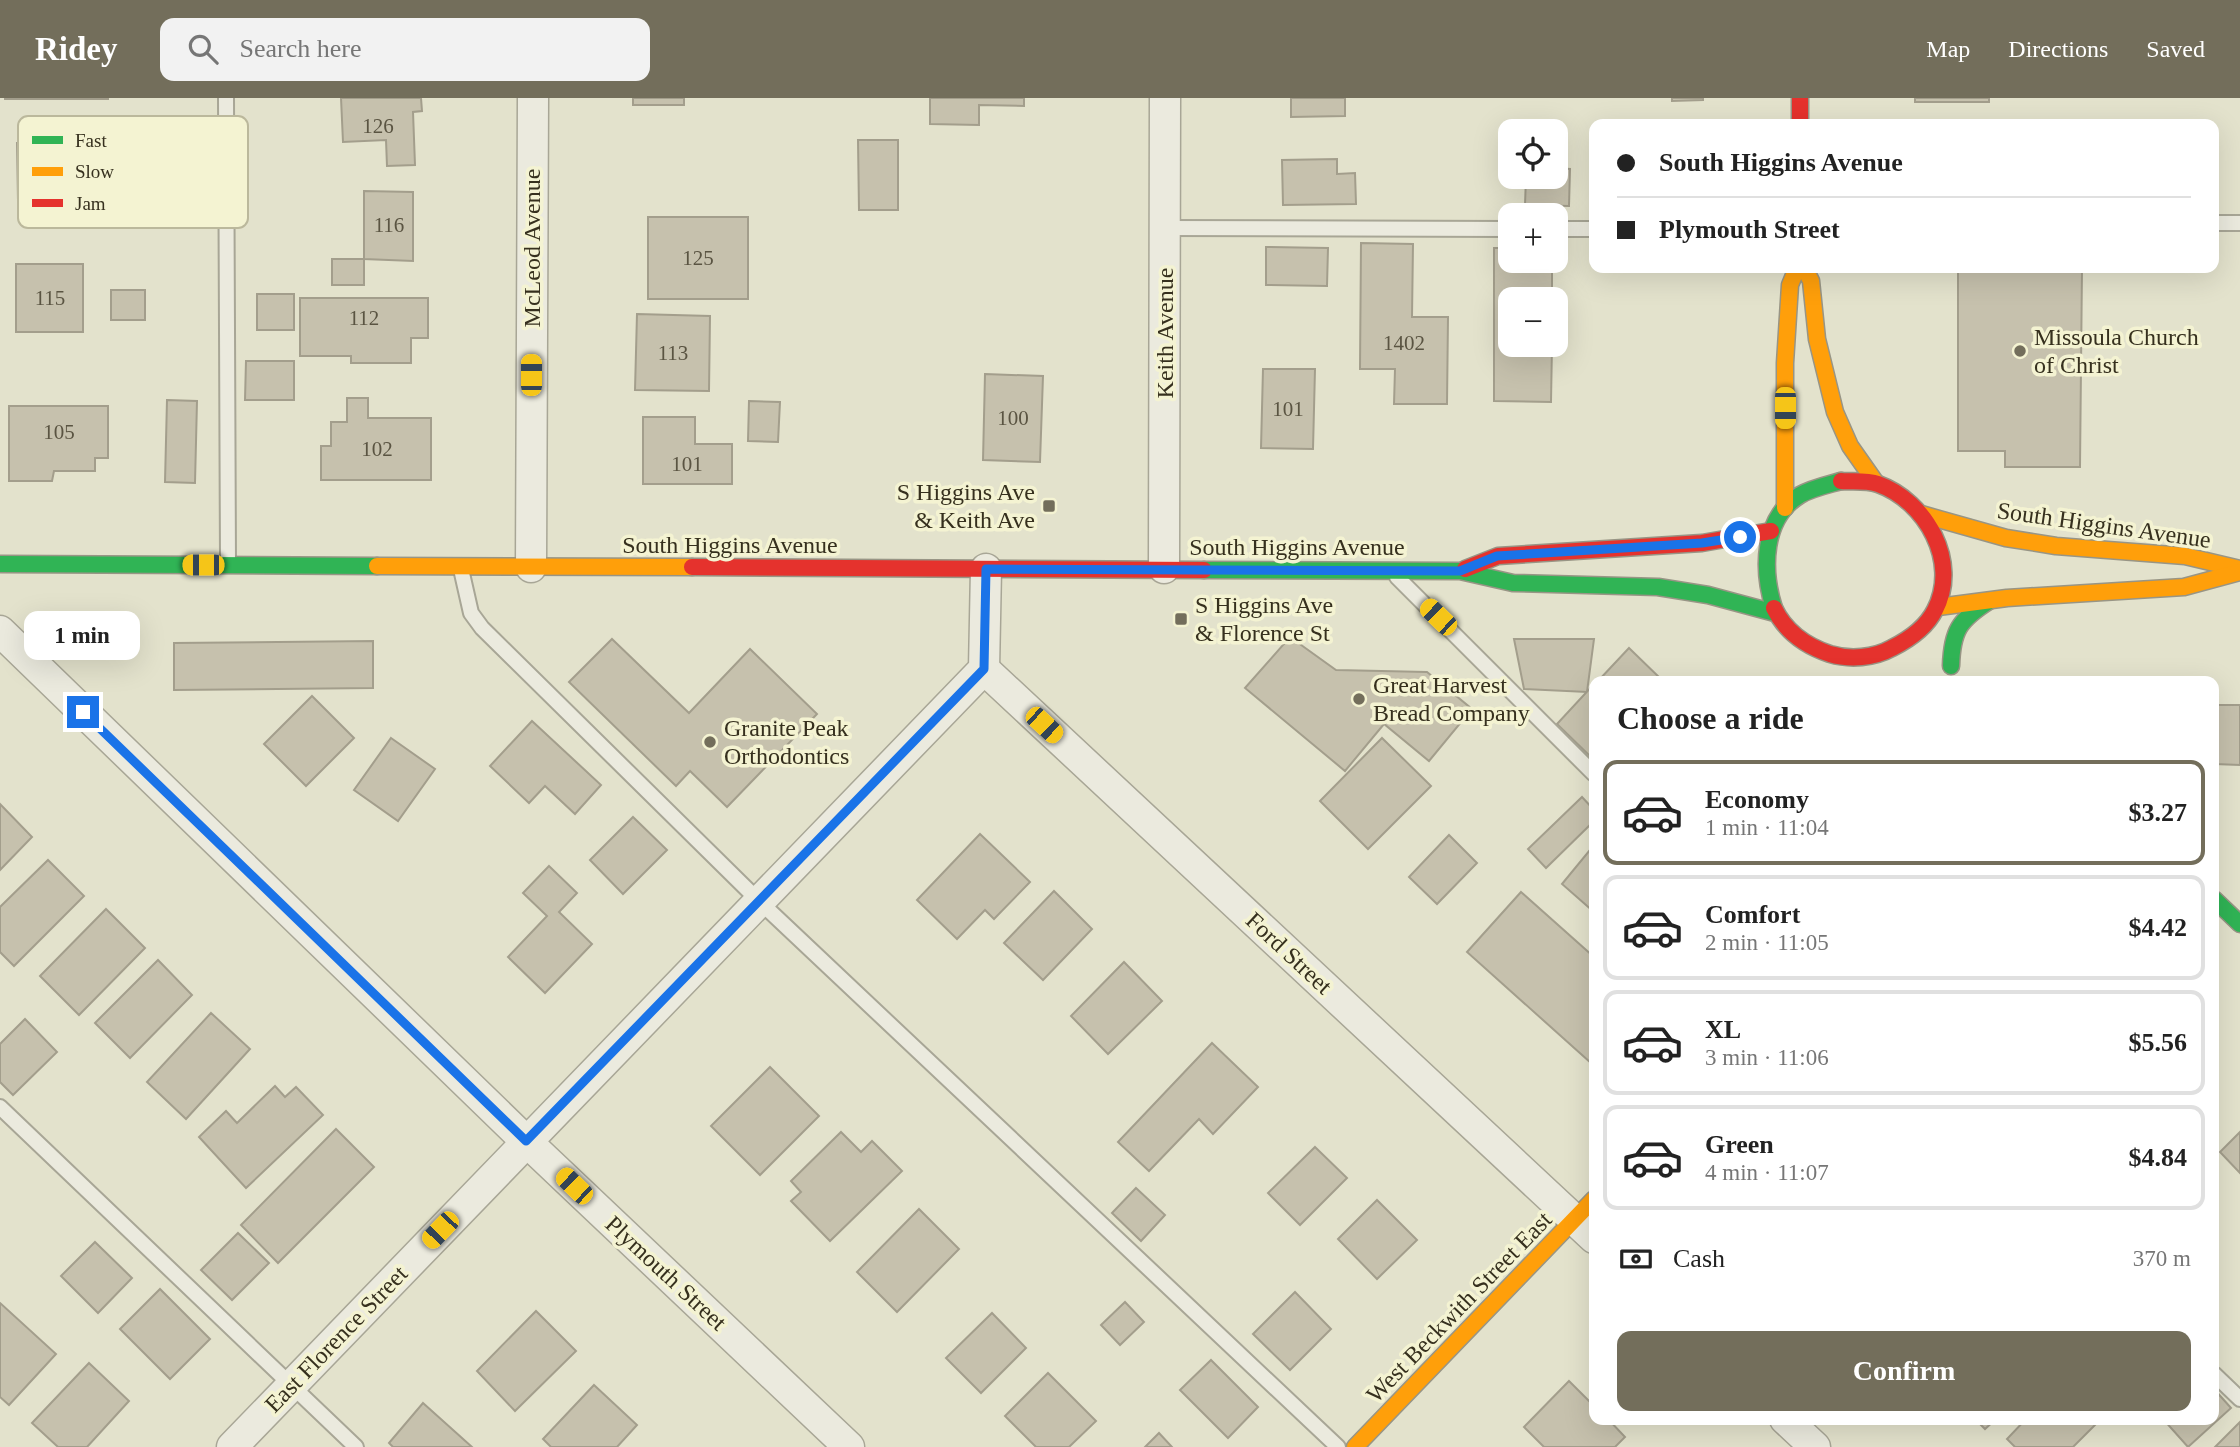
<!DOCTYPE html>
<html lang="en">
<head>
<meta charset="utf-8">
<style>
  body { margin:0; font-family:"Times New Roman",serif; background:#f2f2f2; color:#222; height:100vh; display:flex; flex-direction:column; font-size:26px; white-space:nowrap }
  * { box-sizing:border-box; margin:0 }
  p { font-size:23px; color:#767676 }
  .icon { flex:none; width:38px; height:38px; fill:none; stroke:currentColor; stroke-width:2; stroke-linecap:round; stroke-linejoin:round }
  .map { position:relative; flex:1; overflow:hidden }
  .sheet { position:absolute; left:1589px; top:578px; width:630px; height:749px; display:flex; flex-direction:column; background:#fff; border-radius:14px; box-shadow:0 7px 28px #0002 }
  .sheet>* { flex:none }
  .guide { position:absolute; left:1589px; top:21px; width:630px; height:154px; border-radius:14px; box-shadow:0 7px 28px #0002; display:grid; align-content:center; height:154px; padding:0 28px; background:#fff }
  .buttons { position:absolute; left:1498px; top:21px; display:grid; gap:14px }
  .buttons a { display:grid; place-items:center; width:70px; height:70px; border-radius:14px; background:#fff; box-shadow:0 7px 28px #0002; font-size:35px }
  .end { position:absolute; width:32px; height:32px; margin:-16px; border:9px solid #1a73e8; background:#fff; box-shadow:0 0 0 4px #fff }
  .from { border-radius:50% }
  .bubble { position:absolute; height:49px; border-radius:14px; background:#fff; box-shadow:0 7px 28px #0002; font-size:23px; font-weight:800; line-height:49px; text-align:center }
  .car { position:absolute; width:21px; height:42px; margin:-21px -10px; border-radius:9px; box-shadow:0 0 5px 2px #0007; background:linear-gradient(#f5c518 24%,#345 0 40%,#f5c518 0 76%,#345 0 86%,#f5c518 0) }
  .guide b { display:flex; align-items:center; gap:24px; height:66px; font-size:26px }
  .guide b+b { border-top:2px solid #e0e0e0 }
  .guide i { width:18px; height:18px; background:#222 }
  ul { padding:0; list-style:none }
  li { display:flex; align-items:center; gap:21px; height:105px; margin:0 14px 10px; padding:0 14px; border:4px solid #e0e0e0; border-radius:14px }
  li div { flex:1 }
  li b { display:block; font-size:26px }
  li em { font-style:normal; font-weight:800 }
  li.on { border-color:#736e5b }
  li>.icon { width:63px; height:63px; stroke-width:1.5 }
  h2 { padding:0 28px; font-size:32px; line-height:84px }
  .pay { display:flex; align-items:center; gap:18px; height:77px; padding:0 28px; font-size:26px }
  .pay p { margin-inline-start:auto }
  .primary-button { display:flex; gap:14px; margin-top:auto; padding:14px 28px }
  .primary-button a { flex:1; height:80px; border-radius:14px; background:#736e5b; color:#fff; font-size:28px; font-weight:800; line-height:80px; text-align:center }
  header { display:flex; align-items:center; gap:42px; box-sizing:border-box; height:98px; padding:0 35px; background:#736e5b; color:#fff }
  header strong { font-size:33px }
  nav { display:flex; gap:38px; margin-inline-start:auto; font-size:24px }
  .search { width:490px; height:63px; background:#f2f2f2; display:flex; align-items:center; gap:18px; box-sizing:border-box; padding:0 24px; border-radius:14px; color:#767676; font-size:26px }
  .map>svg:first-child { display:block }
  .building { fill:#c6c1ad; stroke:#a39e8c; stroke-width:2 }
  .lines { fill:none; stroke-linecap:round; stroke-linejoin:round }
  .lane-casing { stroke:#a8a696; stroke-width:18 }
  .street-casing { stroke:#a8a696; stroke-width:33 }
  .fast-casing { stroke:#989585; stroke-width:19 }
  .slow-casing { stroke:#989585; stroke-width:19 }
  .jam-casing { stroke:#989585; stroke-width:19 }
  .lane { stroke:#ebeade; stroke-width:14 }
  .street { stroke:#ebeade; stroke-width:30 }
  .fast { stroke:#30b455; stroke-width:16 }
  .slow { stroke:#ff9f0a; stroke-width:16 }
  .jam { stroke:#e5322d; stroke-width:16 }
  .route { stroke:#1a73e8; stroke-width:9 }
  .poi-dot { fill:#736e5b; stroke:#f4f3d2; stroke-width:2.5 }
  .labels { text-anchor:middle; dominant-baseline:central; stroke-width:7; stroke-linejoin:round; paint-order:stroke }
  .number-label { font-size:21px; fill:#5a5442 }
  .street-label { font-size:24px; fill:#36301e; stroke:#f4f3d2 }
  .poi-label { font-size:24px; fill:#36301e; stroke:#f4f3d2; text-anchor:start }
  .key { fill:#f4f3d2; stroke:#bbb89c; stroke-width:2 }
  .key-label { font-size:19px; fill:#36301e }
</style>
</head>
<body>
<header>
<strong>Ridey</strong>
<div class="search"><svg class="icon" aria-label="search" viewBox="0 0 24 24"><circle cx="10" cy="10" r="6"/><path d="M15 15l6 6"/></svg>Search here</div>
<nav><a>Map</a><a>Directions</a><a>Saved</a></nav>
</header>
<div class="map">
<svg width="2240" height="1349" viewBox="0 0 2240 1349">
  <rect width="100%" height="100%" fill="#e3e2cc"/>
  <g class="building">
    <rect x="5" y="0" width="103" height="1"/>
    <polygon points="341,0 421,0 422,13 413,14 415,67 387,68 386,42 343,44"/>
    <rect x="633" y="0" width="51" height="7"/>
    <polygon points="930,0 1024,0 1024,8 979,7 979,27 930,26"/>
    <polygon points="1291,0 1345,0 1345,18 1291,19"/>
    <polygon points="1672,0 1703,0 1703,2 1672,3"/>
    <rect x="1915" y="0" width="74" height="4"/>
    <polygon points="858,42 898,42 898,112 859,112"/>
    <polygon points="89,44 90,102 18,103 17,45"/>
    <polygon points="1337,61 1337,76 1355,75 1356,106 1283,107 1282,62"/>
    <polygon points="1556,70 1570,71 1569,108 1525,107 1526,79 1556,79"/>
    <polygon points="364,93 413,94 413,163 364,161"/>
    <rect x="648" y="119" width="100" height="82"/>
    <polygon points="1361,145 1413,146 1412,219 1448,219 1447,306 1394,306 1395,271 1360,271"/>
    <polygon points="1266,149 1328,150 1327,188 1266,187"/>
    <polygon points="1494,150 1510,150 1510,163 1552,163 1552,201 1510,201 1510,247 1552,247 1551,304 1494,303"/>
    <rect x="332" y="161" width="32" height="26"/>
    <rect x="16" y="166" width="67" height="68"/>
    <polygon points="1958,170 2082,170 2080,369 2005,369 2005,353 1958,353"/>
    <rect x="111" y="192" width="34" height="30"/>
    <rect x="257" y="196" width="37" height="36"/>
    <polygon points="300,200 428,200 428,240 411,240 411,265 351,265 351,258 300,258"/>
    <polygon points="637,216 710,218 709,293 635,292"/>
    <polygon points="246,263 294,263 294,302 245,302"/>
    <polygon points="1263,271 1315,271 1313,351 1261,350"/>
    <polygon points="985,276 1043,278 1040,364 983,362"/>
    <polygon points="347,300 368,300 368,320 431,320 431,382 321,382 321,348 331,348 331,324 347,324"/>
    <polygon points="167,302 197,303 195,385 165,384"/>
    <polygon points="749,303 780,304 778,344 748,343"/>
    <polygon points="9,308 108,308 108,360 95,360 95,373 54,373 52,383 9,383"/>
    <polygon points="643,319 695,319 695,346 732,346 732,386 643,386"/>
    <polygon points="1290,539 1336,572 1427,574 1472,611 1429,663 1384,626 1345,673 1245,590"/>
    <polygon points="612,541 689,615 750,551 817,616 727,709 690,673 676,688 569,584"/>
    <polygon points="1514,541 1594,541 1587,594 1524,591"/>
    <polygon points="373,543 373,590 174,592 174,545"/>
    <polygon points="1629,550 1663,583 1598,583"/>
    <polygon points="1594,586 1594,662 1557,626"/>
    <polygon points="312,598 354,640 306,688 264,646"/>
    <polygon points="2216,607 2240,607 2240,667 2215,666"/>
    <polygon points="532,623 601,687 575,716 545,688 529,705 490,668"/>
    <polygon points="391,640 435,671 398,723 354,692"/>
    <polygon points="1382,640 1431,688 1368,751 1320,703"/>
    <polygon points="1582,699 1594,712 1594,723 1546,770 1528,751"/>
    <polygon points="0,706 32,739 0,772"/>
    <polygon points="633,719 667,752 623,796 590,762"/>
    <polygon points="980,736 1030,784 994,821 985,812 957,841 917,802"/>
    <polygon points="1449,737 1477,765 1437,806 1409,779"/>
    <polygon points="1594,747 1594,814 1562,786"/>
    <polygon points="48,762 84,798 14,868 0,854 0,809"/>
    <polygon points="549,768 577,795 559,814 592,846 545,895 508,859 547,818 523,795"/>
    <polygon points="1054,793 1092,831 1043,882 1004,845"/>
    <polygon points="1521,794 1594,859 1594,961 1591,965 1467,854"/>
    <polygon points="106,811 145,850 79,917 40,878"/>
    <polygon points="158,862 192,897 130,960 95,925"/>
    <polygon points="1124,864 1162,903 1108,956 1071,918"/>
    <polygon points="211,915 250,951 186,1021 147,984"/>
    <polygon points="25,921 57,954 13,997 0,984 0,946"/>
    <polygon points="1212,945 1258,989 1213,1036 1199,1021 1149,1073 1118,1044"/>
    <polygon points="770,969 819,1018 760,1077 711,1028"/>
    <polygon points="275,988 285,999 296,989 323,1017 246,1090 199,1039 226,1013 237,1025"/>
    <polygon points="336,1031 374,1069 278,1165 241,1127"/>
    <polygon points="841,1034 861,1054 872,1043 902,1073 830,1143 791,1103 801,1094 791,1083"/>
    <polygon points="2240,1034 2240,1075 2220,1054"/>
    <polygon points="1315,1049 1347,1080 1300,1127 1268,1095"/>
    <polygon points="1136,1090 1165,1117 1141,1143 1112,1115"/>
    <polygon points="1377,1102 1417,1142 1377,1181 1338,1141"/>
    <polygon points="919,1111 959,1151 897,1214 857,1174"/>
    <polygon points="238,1135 269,1165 232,1202 201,1172"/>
    <polygon points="95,1144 132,1180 98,1215 61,1178"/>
    <polygon points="160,1191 210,1241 170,1281 120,1231"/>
    <polygon points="1295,1194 1331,1231 1290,1272 1253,1236"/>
    <polygon points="1125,1204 1144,1224 1120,1247 1101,1227"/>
    <polygon points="0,1205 56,1256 9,1307 0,1299"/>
    <polygon points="536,1213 576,1253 515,1313 477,1273"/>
    <polygon points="992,1215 1026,1250 981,1295 946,1260"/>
    <polygon points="1211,1262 1258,1309 1228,1340 1180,1292"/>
    <polygon points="89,1265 129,1303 87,1349 58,1349 32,1325"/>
    <polygon points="1048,1275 1096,1323 1069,1349 1036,1349 1005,1318"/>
    <polygon points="1569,1283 1594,1308 1594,1321 1608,1321 1625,1339 1615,1349 1544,1349 1524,1329"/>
    <polygon points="594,1287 637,1327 617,1349 551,1349 543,1341"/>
    <polygon points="2214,1291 2231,1310 2188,1349 2163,1321 2214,1321"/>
    <polygon points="423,1305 472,1349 393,1349 389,1345"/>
    <polygon points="1975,1321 1996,1321 1985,1331"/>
    <polygon points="2026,1321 2093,1321 2097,1325 2073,1349 2015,1349 2007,1341"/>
    <polygon points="2240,1324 2240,1349 2215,1349"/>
    <polygon points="1159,1335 1172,1349 1145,1349"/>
  </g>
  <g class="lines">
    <defs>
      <g id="lane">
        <polyline points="226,0 228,464"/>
        <polyline points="2214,125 2240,125"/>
        <polyline points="1165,130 1510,131"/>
        <polyline points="1556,131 1594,131"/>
        <polyline points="461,471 471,515 482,530 759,803 1338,1349"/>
        <polyline points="1397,479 1594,676"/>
        <polyline points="0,1009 356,1349"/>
        <polyline points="2214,1276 2240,1301"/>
      </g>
      <g id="street">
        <polyline points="531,469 533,0"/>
        <polyline points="1164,470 1165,0"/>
        <polyline points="0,533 526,1043 849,1349"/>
        <polyline points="984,571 1594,1140"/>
        <polyline points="1785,1321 1815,1349"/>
        <polyline points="232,1349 984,571 986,471"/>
      </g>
      <g id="fast">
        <polyline points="0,466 377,468"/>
        <polyline points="1204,472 1460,473 1513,485 1658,489 1708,497 1775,515"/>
        <path d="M1774 510C1762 472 1762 420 1800 397 1812 390 1827 387 1841 383"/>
        <path d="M1951 568C1952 533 1959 522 1989 503"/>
        <polyline points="2214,801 2240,826"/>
      </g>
      <g id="slow">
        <polyline points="1805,171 1811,183 1817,241 1835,314 1850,348 1876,385"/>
        <polyline points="1785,410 1785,265 1790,187 1797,170"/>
        <polyline points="1921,416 2006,440 2056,448 2185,458 2240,471"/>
        <polyline points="377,468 692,469"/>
        <polyline points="1938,509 2007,500 2184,489 2240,474"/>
        <polyline points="1355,1349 1594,1101"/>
      </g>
      <g id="jam">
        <polyline points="1800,0 1800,26"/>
        <polyline points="692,469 1204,472"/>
        <polyline points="1465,471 1498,458 1702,445 1771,433"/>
        <path d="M1774 510C1785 533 1806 548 1830 556 1850 562 1874 560 1892 550 1910 541 1926 530 1935 512 1960 464 1926 403 1878 386 1866 382 1853 384 1841 383"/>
      </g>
    </defs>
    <use href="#lane" class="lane-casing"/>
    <use href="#street" class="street-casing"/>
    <use href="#fast" class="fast-casing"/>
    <use href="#slow" class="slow-casing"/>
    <use href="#jam" class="jam-casing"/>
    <use href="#lane" class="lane"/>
    <use href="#street" class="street"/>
    <use href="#fast" class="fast"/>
    <use href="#slow" class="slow"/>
    <use href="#jam" class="jam"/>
  </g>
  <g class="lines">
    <polyline class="route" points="83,614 526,1043 984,571 986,471 1460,473 1497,458 1702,445 1740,439"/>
  </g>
  <g class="poi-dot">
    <circle cx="2020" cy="253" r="7"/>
    <rect x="1042" y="401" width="14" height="14" rx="3.5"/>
    <rect x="1174" y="514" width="14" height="14" rx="3.5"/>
    <circle cx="1359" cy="601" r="7"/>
    <circle cx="710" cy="644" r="7"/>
  </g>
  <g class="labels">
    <g class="number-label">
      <text x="378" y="28">126</text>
      <text x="389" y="127">116</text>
      <text x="698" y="160">125</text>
      <text x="50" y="200">115</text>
      <text x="364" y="220">112</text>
      <text x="1404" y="245">1402</text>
      <text x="673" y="255">113</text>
      <text x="1288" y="311">101</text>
      <text x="1013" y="320">100</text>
      <text x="59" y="334">105</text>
      <text x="377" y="351">102</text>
      <text x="687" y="366">101</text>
    </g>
    <g class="street-label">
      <text transform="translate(532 150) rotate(-90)">McLeod Avenue</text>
      <text transform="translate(1165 235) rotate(-90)">Keith Avenue</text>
      <text transform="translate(2104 427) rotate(8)">South Higgins Avenue</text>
      <text x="730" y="447">South Higgins Avenue</text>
      <text x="1297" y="449">South Higgins Avenue</text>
      <text transform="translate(1289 855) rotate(43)">Ford Street</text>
      <text transform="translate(666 1175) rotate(43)">Plymouth Street</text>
      <text transform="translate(1459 1209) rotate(-46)">West Beckwith Street East</text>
      <text transform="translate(336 1241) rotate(-46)">East Florence Street</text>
    </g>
    <g class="poi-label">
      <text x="2034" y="239">Missoula Church<tspan x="2034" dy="28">of Christ</tspan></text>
      <text x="1035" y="394" text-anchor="end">S Higgins Ave<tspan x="1035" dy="28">&amp; Keith Ave</tspan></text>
      <text x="1195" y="507">S Higgins Ave<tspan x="1195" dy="28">&amp; Florence St</tspan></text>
      <text x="1373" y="587">Great Harvest<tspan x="1373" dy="28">Bread Company</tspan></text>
      <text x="724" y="630">Granite Peak<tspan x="724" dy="28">Orthodontics</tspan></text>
    </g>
  </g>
  <rect x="18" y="18" width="230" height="112" rx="10" class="key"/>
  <rect x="32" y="38" width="31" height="8" fill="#30b455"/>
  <rect x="32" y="69" width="31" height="9" fill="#ff9f0a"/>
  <rect x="32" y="101" width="31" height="8" fill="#e5322d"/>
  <g class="key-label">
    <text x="75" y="49">Fast</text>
    <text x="75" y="80">Slow</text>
    <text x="75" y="112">Jam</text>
  </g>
</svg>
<div class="buttons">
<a><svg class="icon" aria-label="locate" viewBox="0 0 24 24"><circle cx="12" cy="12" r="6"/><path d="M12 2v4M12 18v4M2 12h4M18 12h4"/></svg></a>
<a>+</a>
<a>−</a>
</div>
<i class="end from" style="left:1740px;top:439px"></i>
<i class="end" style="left:83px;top:614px"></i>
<div class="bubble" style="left:24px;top:513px;width:116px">1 min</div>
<i class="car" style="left:531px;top:277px;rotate:0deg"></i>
<i class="car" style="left:1785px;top:310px;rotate:180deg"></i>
<i class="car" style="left:203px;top:467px;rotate:270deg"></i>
<i class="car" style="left:1438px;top:519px;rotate:314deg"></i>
<i class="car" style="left:1044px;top:627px;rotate:133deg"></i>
<i class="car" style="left:574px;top:1088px;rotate:314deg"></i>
<i class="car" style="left:440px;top:1132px;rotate:224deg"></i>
<div class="guide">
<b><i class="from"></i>South Higgins Avenue</b>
<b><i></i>Plymouth Street</b>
</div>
<section class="sheet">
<h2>Choose a ride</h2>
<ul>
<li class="on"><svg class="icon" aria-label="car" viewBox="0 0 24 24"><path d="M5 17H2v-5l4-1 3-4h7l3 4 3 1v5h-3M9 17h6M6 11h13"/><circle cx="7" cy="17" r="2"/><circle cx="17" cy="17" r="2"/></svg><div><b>Economy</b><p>1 min · 11:04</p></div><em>$3.27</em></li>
<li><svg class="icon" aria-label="car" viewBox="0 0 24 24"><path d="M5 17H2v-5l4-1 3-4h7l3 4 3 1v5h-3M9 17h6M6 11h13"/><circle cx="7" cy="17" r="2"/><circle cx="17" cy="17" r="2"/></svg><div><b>Comfort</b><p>2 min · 11:05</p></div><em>$4.42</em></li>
<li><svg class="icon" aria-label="car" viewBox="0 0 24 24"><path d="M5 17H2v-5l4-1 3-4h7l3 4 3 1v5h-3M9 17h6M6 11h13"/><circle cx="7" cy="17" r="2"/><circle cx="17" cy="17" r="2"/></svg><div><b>XL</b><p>3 min · 11:06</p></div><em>$5.56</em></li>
<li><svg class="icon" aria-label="car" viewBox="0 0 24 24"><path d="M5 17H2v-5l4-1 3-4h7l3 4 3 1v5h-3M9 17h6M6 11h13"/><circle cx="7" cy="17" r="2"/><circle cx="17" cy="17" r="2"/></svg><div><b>Green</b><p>4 min · 11:07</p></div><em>$4.84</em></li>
</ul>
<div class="pay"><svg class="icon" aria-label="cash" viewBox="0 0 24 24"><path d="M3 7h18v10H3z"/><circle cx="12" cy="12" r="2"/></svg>Cash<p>370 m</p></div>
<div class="primary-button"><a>Confirm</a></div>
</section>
</div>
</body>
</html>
